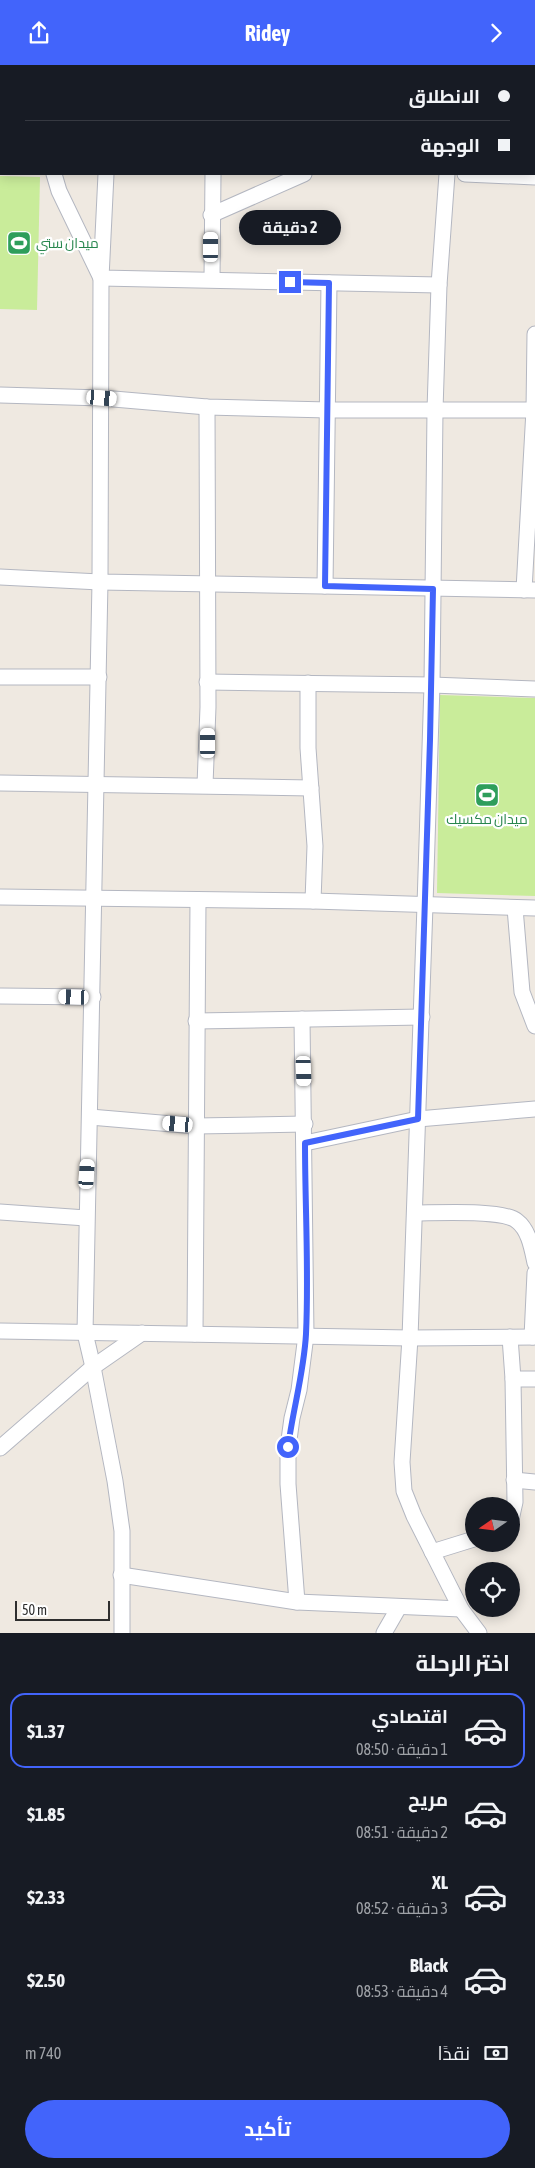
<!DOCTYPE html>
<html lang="ar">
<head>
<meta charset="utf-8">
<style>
  body { margin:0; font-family:"Asap Condensed",Cairo,sans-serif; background:#20242c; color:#f1f3f6; direction:rtl; height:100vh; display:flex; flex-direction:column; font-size:19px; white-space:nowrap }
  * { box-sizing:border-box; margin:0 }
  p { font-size:16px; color:#9ea1a6 }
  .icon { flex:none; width:28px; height:28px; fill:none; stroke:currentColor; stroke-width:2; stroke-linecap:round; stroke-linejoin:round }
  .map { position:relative; height:1568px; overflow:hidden; direction:ltr }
  .side { display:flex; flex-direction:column; background:#171b24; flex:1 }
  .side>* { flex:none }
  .hud { position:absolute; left:0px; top:0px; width:535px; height:110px; box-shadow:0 2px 12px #0003; direction:rtl; display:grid; align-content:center; height:110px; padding:0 25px; background:#171b24 }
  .needle { width:32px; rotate:256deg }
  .tools { position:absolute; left:465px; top:1432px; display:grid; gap:10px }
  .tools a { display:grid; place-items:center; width:55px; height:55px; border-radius:50%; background:#171b24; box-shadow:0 2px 12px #0003; font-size:25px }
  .scale { position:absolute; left:15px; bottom:12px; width:95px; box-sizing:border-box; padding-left:5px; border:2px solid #2e2e2e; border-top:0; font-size:14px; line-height:18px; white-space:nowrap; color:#2e2e2e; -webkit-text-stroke:4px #fff; paint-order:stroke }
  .end { position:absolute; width:22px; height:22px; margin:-11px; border:6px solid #4264fb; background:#fff; box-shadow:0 0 0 2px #fff }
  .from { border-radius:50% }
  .bubble { position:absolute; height:35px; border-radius:18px; background:#171b24; box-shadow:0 2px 12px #0003; font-size:16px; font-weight:700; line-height:35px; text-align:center; direction:rtl }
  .car { position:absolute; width:15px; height:30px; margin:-15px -8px; border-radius:6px; box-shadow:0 0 4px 1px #0007; background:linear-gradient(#fff 24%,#345 0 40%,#fff 0 76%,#345 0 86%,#fff 0) }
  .hud b { display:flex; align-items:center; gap:18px; height:48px; font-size:19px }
  .hud b+b { border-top:1px solid #363941 }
  .hud i { width:12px; height:12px; background:#f1f3f6 }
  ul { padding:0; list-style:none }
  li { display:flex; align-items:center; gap:15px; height:75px; margin:0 10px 8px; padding:0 15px; border:2px solid transparent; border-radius:15px }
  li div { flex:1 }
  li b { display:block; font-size:19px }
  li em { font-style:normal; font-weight:700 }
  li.current { border-color:#4264fb }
  li>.icon { width:45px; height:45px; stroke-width:1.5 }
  h2 { padding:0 25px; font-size:22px; line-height:60px }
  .pay { display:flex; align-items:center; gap:12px; height:55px; padding:0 25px; font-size:19px }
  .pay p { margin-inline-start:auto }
  .button { display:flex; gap:10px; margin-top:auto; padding:10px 25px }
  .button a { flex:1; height:58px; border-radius:30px; background:#4264fb; color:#fff; font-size:20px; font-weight:700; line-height:58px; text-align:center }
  header { display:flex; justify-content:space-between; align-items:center; height:65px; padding:0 25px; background:#4264fb; color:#fff; font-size:22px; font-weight:700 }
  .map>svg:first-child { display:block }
  .pitch { fill:#c9ec9a }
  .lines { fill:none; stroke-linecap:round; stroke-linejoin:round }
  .minor-casing { stroke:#b4b7c1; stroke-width:17 }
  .minor { stroke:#fff; stroke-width:15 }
  .route { stroke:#4264fb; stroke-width:6 }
  .labels { text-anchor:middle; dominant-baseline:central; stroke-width:4.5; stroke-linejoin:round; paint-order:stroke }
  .leisure-label { font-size:14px; fill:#27864d; stroke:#fff; text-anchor:start }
</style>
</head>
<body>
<header><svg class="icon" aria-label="forward" viewBox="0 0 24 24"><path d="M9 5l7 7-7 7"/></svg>Ridey<svg class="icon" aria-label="share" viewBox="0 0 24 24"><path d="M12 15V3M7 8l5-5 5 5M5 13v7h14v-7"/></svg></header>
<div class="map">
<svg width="535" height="1568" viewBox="0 0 535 1568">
  <rect width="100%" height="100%" fill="#efe9e1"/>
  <g class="pitch">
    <polygon points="0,111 40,112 37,245 0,244"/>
    <polygon points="440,630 535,633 535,831 437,828"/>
  </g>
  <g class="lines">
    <defs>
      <g id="minor">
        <polyline points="34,0 34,1"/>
        <polyline points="111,1 111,0"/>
        <polyline points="217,1 218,0"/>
        <polyline points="307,1 326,0"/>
        <polyline points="449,1 449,0"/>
        <polyline points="534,48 535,48"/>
        <polyline points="535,75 535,101"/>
        <polyline points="54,109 59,126 101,213 439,220"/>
        <polyline points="106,109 101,213 100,517 85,1268 93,1302 115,1416 122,1466 122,1568"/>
        <polyline points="447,109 439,220 435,345 432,620 425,840 410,1273 402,1397 404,1426 414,1451 461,1544 479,1568"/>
        <polyline points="465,109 535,112"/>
        <polyline points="211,150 304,109"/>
        <polyline points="212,214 213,109"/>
        <polyline points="0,330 102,333 207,342 329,345 535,345"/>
        <polyline points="0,512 100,517 535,525"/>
        <polyline points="325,521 329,218"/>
        <polyline points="524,525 534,345 535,269"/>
        <polyline points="0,612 99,612"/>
        <polyline points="207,617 432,620 535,624"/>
        <polyline points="308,618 308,683 315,781 313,836"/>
        <polyline points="0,718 311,723"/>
        <polyline points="205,720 208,642 207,342"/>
        <polyline points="0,832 313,836 535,843"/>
        <polyline points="515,843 522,927 535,961"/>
        <polyline points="0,931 93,932"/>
        <polyline points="196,956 422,952"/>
        <polyline points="90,1052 196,1061 305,1059"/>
        <polyline points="305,1078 418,1054 535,1044"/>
        <polyline points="0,1147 86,1153"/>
        <path d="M415 1148C435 1148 503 1144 517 1156 529 1165 532 1184 535 1198"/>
        <polyline points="0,1266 410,1273 535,1272"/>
        <polyline points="195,1269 198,835"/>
        <polyline points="510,1272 513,1314 515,1437 511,1455"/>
        <polyline points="532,1272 535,1208"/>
        <polyline points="513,1314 535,1314"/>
        <polyline points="0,1383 93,1302 142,1268"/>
        <polyline points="514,1415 535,1417"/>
        <polyline points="432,1487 474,1474"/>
        <polyline points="121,1510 297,1537 461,1544"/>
        <polyline points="297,1537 288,1419 288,1382 292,1353 299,1325 306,1270 302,954"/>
        <polyline points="384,1568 399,1542"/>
      </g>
    </defs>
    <use href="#minor" class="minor-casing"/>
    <use href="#minor" class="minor"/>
  </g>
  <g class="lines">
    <path class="route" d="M288 1382C293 1344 304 1307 306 1269 309 1206 305 1142 305 1078L418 1054 430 675 433 524 325 521 329 218 290 217"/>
  </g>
  <defs>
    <symbol id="stadium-square" viewBox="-11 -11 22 22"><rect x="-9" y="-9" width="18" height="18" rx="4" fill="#2e9e5b" stroke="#fff"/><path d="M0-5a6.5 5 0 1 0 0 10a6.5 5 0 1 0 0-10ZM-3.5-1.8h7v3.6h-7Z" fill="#fff"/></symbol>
  </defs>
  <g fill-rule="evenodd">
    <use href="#stadium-square" x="5" y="164" width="28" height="28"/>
    <use href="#stadium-square" x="473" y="716" width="28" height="28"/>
  </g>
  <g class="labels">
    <g class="leisure-label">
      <text x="36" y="178">ميدان ستي</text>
      <text x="487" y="754" text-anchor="middle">ميدان مكسيك</text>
    </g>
  </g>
</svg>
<div class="tools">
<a><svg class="needle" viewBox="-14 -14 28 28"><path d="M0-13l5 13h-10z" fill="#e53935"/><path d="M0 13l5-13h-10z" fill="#9ea1a6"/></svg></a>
<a><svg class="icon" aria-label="locate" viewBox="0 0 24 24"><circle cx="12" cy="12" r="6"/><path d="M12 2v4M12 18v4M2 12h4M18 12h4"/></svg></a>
</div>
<div class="scale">50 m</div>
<i class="end from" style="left:288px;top:1382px"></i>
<i class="end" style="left:290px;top:217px"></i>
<div class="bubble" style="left:239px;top:145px;width:102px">2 دقيقة</div>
<i class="car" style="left:211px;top:182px;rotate:0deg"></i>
<i class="car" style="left:102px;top:333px;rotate:95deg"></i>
<i class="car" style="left:208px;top:678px;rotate:0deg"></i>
<i class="car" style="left:74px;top:932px;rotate:272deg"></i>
<i class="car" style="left:304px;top:1006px;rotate:178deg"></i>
<i class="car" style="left:178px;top:1059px;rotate:275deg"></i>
<i class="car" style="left:87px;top:1109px;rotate:4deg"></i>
<div class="hud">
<b><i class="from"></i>الانطلاق</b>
<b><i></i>الوجهة</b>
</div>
</div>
<section class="side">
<h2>اختر الرحلة</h2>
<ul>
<li class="current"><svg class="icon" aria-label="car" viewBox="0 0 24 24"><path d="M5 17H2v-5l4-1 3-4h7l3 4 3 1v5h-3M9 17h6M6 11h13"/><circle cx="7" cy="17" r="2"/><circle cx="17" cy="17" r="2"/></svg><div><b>اقتصادي</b><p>1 دقيقة · 08:50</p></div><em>$1.37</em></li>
<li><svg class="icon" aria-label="car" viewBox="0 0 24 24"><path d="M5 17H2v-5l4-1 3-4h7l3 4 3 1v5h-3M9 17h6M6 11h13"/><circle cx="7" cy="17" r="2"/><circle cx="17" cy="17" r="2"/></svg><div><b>مريح</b><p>2 دقيقة · 08:51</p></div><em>$1.85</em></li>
<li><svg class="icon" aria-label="car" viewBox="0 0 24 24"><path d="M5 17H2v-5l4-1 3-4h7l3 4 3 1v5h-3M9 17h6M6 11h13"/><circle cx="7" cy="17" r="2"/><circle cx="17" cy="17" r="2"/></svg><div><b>XL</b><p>3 دقيقة · 08:52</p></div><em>$2.33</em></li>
<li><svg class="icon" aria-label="car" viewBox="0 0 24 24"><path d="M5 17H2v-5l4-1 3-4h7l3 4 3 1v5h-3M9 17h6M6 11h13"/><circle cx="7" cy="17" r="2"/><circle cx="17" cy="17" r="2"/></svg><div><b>Black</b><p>4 دقيقة · 08:53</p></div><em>$2.50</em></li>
</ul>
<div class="pay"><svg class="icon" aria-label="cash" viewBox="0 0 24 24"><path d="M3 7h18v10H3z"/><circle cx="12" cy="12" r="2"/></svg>نقدًا<p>740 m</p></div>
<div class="button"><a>تأكيد</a></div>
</section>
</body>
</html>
